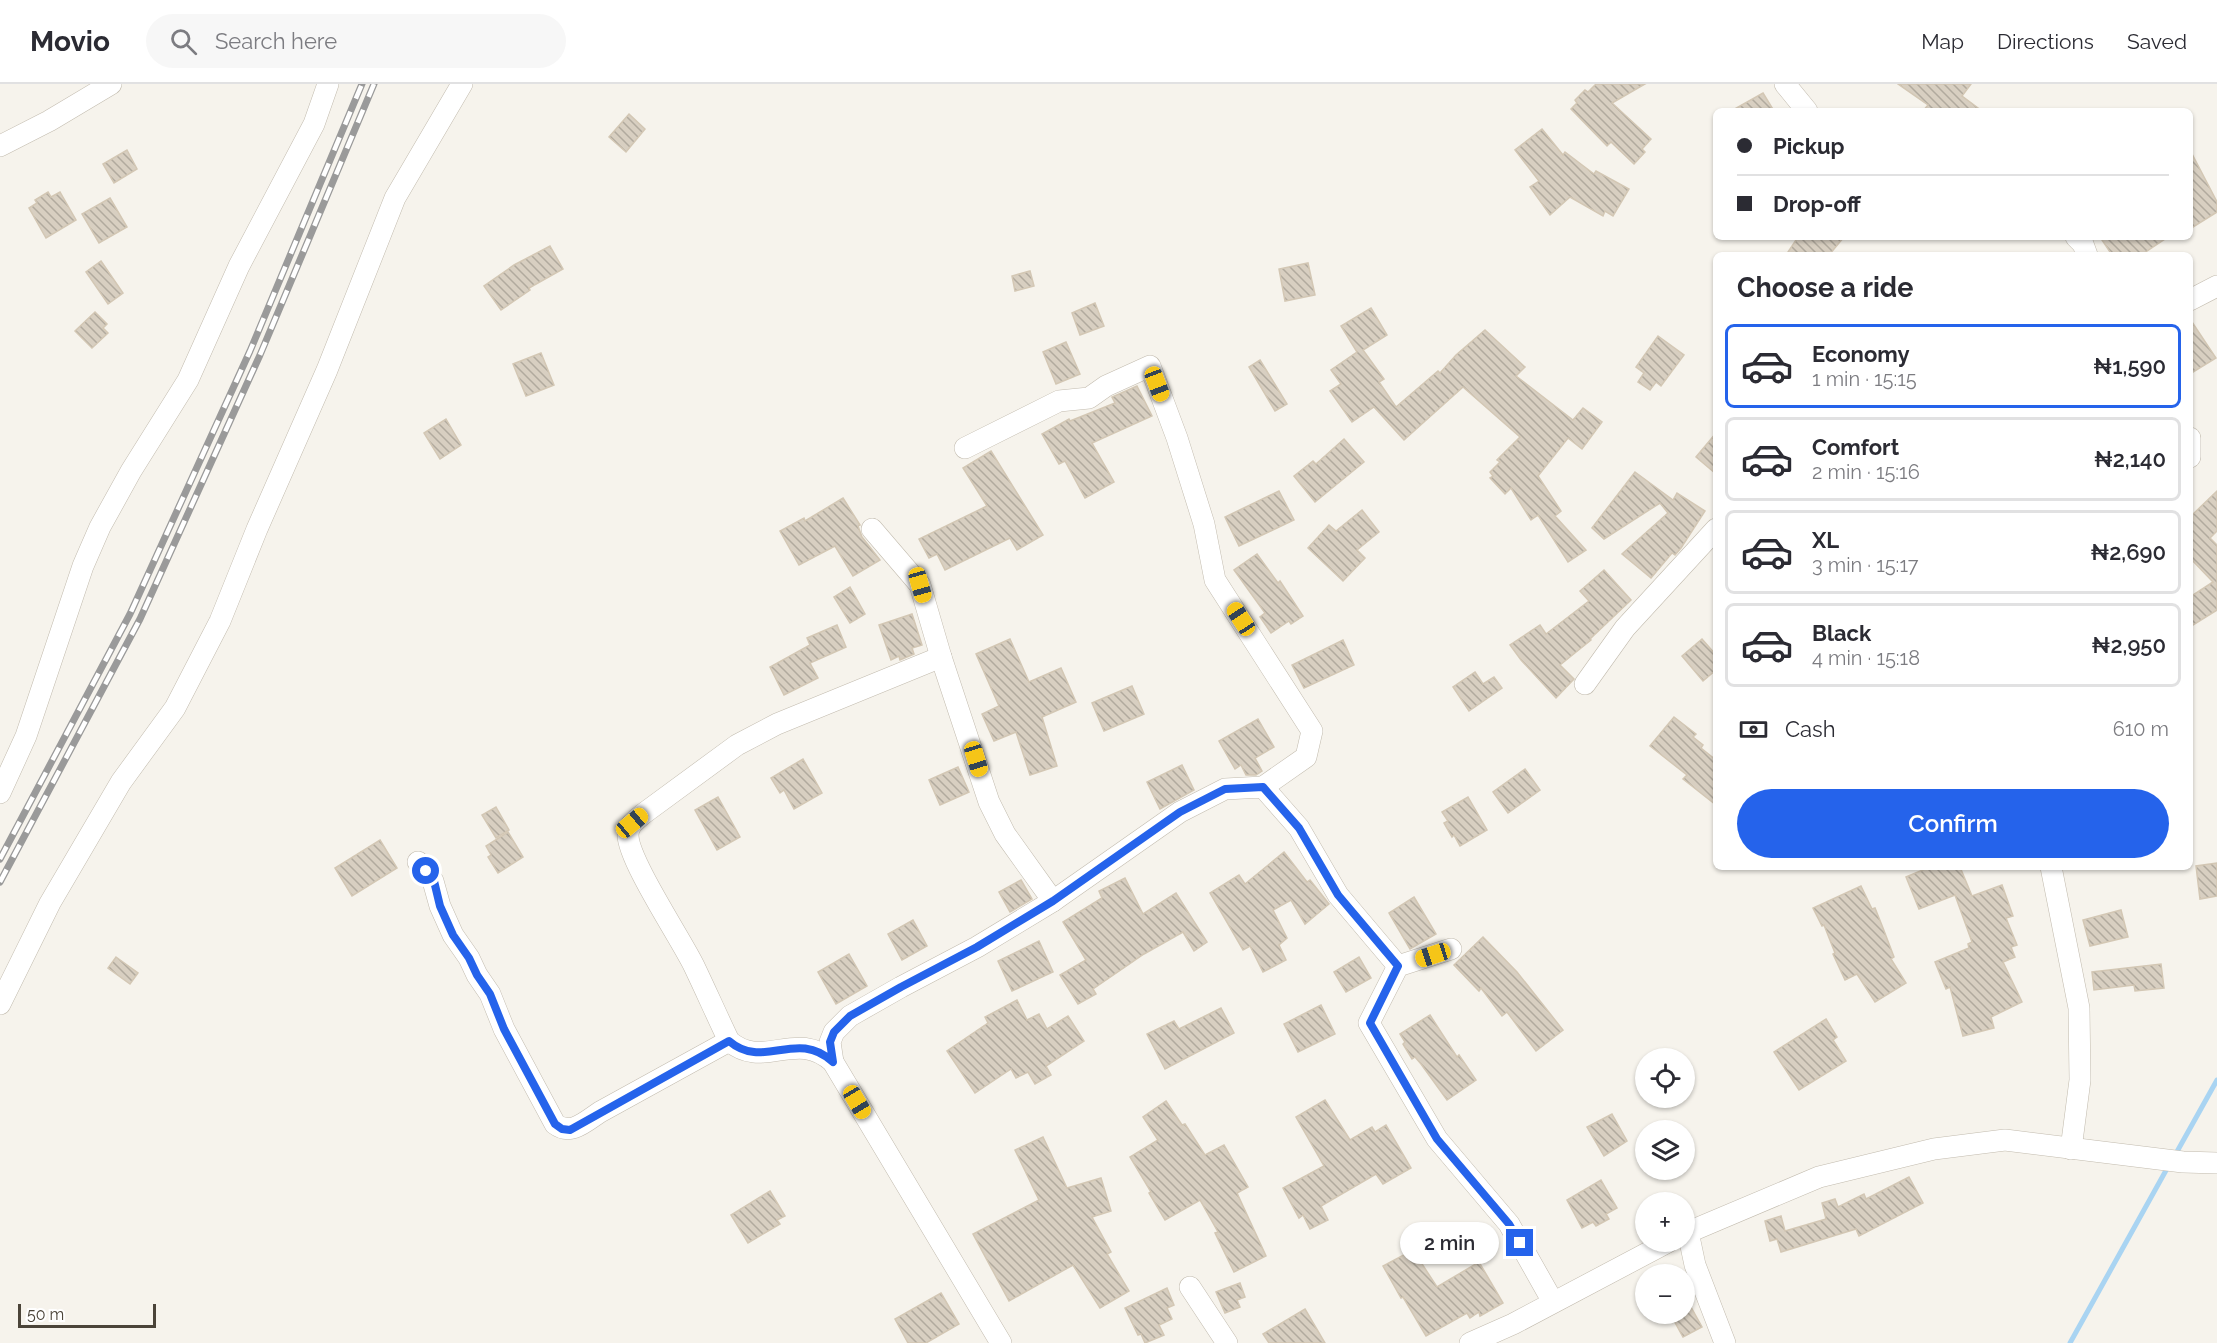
<!DOCTYPE html>
<html lang="en">
<head>
<meta charset="utf-8">
<style>
  body { margin:0; font-family:Raleway,sans-serif; background:#f7f7f7; color:#2b2b33; height:100vh; display:flex; flex-direction:column; font-size:22px; white-space:nowrap }
  * { box-sizing:border-box; margin:0 }
  p { font-size:20px; color:#7c7c81 }
  .icon { flex:none; width:33px; height:33px; fill:none; stroke:currentColor; stroke-width:2; stroke-linecap:round; stroke-linejoin:round }
  .map { position:relative; flex:1; overflow:hidden }
  .panel { position:absolute; left:1713px; top:168px; width:480px; height:618px; display:flex; flex-direction:column; background:#fff; border-radius:9px; box-shadow:0 2px 4px #0004 }
  .panel>* { flex:none }
  .hud { position:absolute; left:1713px; top:24px; width:480px; height:132px; border-radius:9px; box-shadow:0 2px 4px #0004; display:grid; align-content:center; height:132px; padding:0 24px; background:#fff }
  .fabs { position:absolute; left:1635px; top:964px; display:grid; gap:12px }
  .fabs a { display:grid; place-items:center; width:60px; height:60px; border-radius:50%; background:#fff; box-shadow:0 2px 4px #0004; font-size:30px }
  .scale { position:absolute; left:18px; bottom:15px; width:138px; box-sizing:border-box; padding-left:6px; border:3px solid #4b4439; border-top:0; font-size:16px; line-height:21px; white-space:nowrap; color:#4b4439; -webkit-text-stroke:4px #fff; paint-order:stroke }
  .end { position:absolute; width:27px; height:27px; margin:-14px; border:8px solid #2563eb; background:#fff; box-shadow:0 0 0 3px #fff }
  .from { border-radius:50% }
  .bubble { position:absolute; height:42px; border-radius:21px; background:#fff; box-shadow:0 2px 4px #0004; font-size:20px; font-weight:600; line-height:42px; text-align:center }
  .car { position:absolute; width:18px; height:36px; margin:-18px -9px; border-radius:8px; box-shadow:0 0 4px 2px #0007; background:linear-gradient(#f5c518 24%,#345 0 40%,#f5c518 0 76%,#345 0 86%,#f5c518 0) }
  .hud b { display:flex; align-items:center; gap:21px; height:57px; font-size:22px }
  .hud b+b { border-top:2px solid #e1e1e2 }
  .hud i { width:15px; height:15px; background:#2b2b33 }
  ul { padding:0; list-style:none }
  li { display:flex; align-items:center; gap:18px; height:84px; margin:0 12px 9px; padding:0 12px; border:3px solid #e1e1e2; border-radius:9px }
  li div { flex:1 }
  li b { display:block; font-size:22px }
  li em { font-style:normal; font-weight:600 }
  li.active { border-color:#2563eb }
  li>.icon { width:54px; height:54px; stroke-width:1.5 }
  h2 { padding:0 24px; font-size:27px; line-height:72px }
  .pay { display:flex; align-items:center; gap:15px; height:66px; padding:0 24px; font-size:22px }
  .pay p { margin-inline-start:auto }
  .cta { display:flex; gap:12px; margin-top:auto; padding:12px 24px }
  .cta a { flex:1; height:69px; border-radius:36px; background:#2563eb; color:#fff; font-size:24px; font-weight:600; line-height:69px; text-align:center }
  header { display:flex; align-items:center; gap:36px; box-sizing:border-box; height:84px; padding:0 30px; background:#fff; border-bottom:2px solid #e1e1e2 }
  header strong { font-size:28px }
  nav { display:flex; gap:33px; margin-inline-start:auto; font-size:21px }
  .search { width:420px; height:54px; background:#f7f7f7; display:flex; align-items:center; gap:15px; box-sizing:border-box; padding:0 21px; border-radius:33px; color:#7c7c81; font-size:22px }
  .map>svg:first-child { display:block }
  .lines { fill:none; stroke-linecap:round; stroke-linejoin:round }
  .stream { stroke:#a9d4f2; stroke-width:5 }
  .building { fill:url(#building-back-hatch); stroke:#d3c7b4; stroke-width:1.5 }
  .street-casing { stroke:#c2bbae; stroke-width:22 }
  .street { stroke:#fff; stroke-width:21 }
  .rail-casing { stroke:#9a9a9a; stroke-width:7 }
  .rail { stroke:#fff; stroke-width:4.5; stroke-dasharray:14; stroke-linecap:butt }
  .route { stroke:#2563eb; stroke-width:8 }
</style>
</head>
<body>
<header>
<strong>Movio</strong>
<div class="search"><svg class="icon" aria-label="search" viewBox="0 0 24 24"><circle cx="10" cy="10" r="6"/><path d="M15 15l6 6"/></svg>Search here</div>
<nav><a>Map</a><a>Directions</a><a>Saved</a></nav>
</header>
<div class="map">
<svg width="2217" height="1259" viewBox="0 0 2217 1259">
  <defs>
    <pattern id="building-back-hatch" width="6" height="6" patternUnits="userSpaceOnUse" patternTransform="scale(1.5)"><rect width="6" height="6" fill="#d8cfc1"/><path d="M-1 5l2 2M0 0l6 6M5-1l2 2" fill="none" stroke="#b1aa9e"/></pattern>
  </defs>
  <rect width="100%" height="100%" fill="#f6f3ec"/>
  <g class="lines">
    <g class="stream">
      <polyline points="2174,1073 2217,996"/>
      <polyline points="2070,1259 2169,1081"/>
    </g>
  </g>
  <g class="building">
    <polygon points="1596,0 1645,0 1612,19 1651,55 1642,65 1645,68 1634,80 1611,58 1607,62 1571,25 1577,19 1575,16 1585,6 1588,8"/>
    <polygon points="1898,0 1971,0 1962,12 1982,27 1923,27 1928,21"/>
    <polygon points="1763,9 1774,27 1731,27"/>
    <polygon points="629,30 645,45 626,68 609,53"/>
    <polygon points="1542,45 1563,71 1565,68 1594,90 1596,87 1629,105 1613,132 1605,127 1603,132 1570,113 1550,131 1530,103 1539,97 1515,66"/>
    <polygon points="127,66 137,85 114,99 103,80"/>
    <polygon points="2190,66 2217,118 2217,128 2190,145"/>
    <polygon points="48,108 51,113 60,108 76,136 46,154 29,124 37,119 35,116"/>
    <polygon points="110,114 127,143 99,159 82,130"/>
    <polygon points="1798,153 1844,153 1829,171 1786,171"/>
    <polygon points="2100,153 2168,153 2141,171 2112,171"/>
    <polygon points="550,162 563,185 529,204 530,206 501,226 484,202 514,181"/>
    <polygon points="101,177 123,209 108,220 86,188"/>
    <polygon points="1308,179 1315,211 1285,217 1279,185"/>
    <polygon points="1030,187 1034,202 1015,207 1012,192"/>
    <polygon points="1095,219 1104,242 1080,251 1072,229"/>
    <polygon points="1371,224 1387,251 1363,266 1384,295 1379,298 1396,323 1438,287 1440,289 1456,271 1485,246 1525,283 1516,292 1573,336 1583,324 1602,338 1582,365 1568,354 1538,392 1561,427 1555,432 1586,466 1568,478 1538,431 1531,436 1511,404 1505,410 1490,394 1493,392 1490,388 1500,378 1497,376 1520,353 1463,303 1404,356 1374,323 1352,338 1330,307 1341,300 1331,286 1357,268 1341,242"/>
    <polygon points="95,228 107,240 103,244 108,249 92,264 75,247"/>
    <polygon points="2190,235 2216,274 2190,290"/>
    <polygon points="1658,252 1684,271 1661,302 1656,298 1650,306 1638,298 1644,289 1636,283"/>
    <polygon points="1066,258 1080,290 1056,300 1043,268"/>
    <polygon points="541,269 554,301 526,312 513,280"/>
    <polygon points="1260,276 1287,320 1275,327 1249,283"/>
    <polygon points="1137,302 1152,332 1092,359 1114,398 1085,414 1065,377 1059,380 1042,350 1069,335 1070,337 1115,319 1112,313"/>
    <polygon points="446,335 461,361 440,375 424,349"/>
    <polygon points="1716,349 1716,390 1696,373"/>
    <polygon points="1344,355 1364,378 1315,418 1294,392 1313,377 1316,380"/>
    <polygon points="991,367 1043,451 1017,466 1010,454 945,486 937,470 929,474 919,455 987,422 963,384"/>
    <polygon points="1635,388 1673,416 1677,409 1705,427 1681,464 1675,471 1672,469 1651,494 1622,470 1668,429 1660,419 1604,455 1592,444"/>
    <polygon points="1279,407 1294,436 1239,462 1225,433"/>
    <polygon points="2217,407 2217,447 2210,454 2217,461 2217,526 2190,543 2190,513 2213,498 2190,474 2190,433"/>
    <polygon points="843,414 860,441 858,442 862,453 880,476 853,492 835,462 799,481 780,447 804,434 805,437"/>
    <polygon points="1362,426 1379,448 1357,466 1365,474 1343,497 1308,464 1329,441 1336,447"/>
    <polygon points="1257,470 1278,499 1280,497 1303,532 1291,540 1289,537 1271,549 1260,533 1265,529 1234,486"/>
    <polygon points="1604,486 1631,516 1590,555 1591,556 1560,581 1574,595 1556,614 1521,576 1510,561 1540,541 1546,550 1589,517 1580,507"/>
    <polygon points="850,503 865,530 850,539 834,513"/>
    <polygon points="912,530 922,561 912,564 914,570 900,576 899,572 891,576 879,541"/>
    <polygon points="837,541 846,563 810,579 818,594 784,611 770,583 810,561 807,554"/>
    <polygon points="1010,555 1029,598 1061,584 1076,618 1042,633 1057,682 1030,691 1016,648 994,657 982,630 999,622 976,570"/>
    <polygon points="1702,555 1716,571 1716,586 1703,597 1682,572"/>
    <polygon points="1343,556 1354,581 1304,604 1292,581"/>
    <polygon points="1475,588 1483,600 1494,593 1502,604 1469,627 1453,603"/>
    <polygon points="1132,602 1144,630 1104,647 1092,619"/>
    <polygon points="1674,633 1696,650 1693,653 1703,661 1701,664 1716,676 1716,721 1683,695 1687,691 1650,662"/>
    <polygon points="1258,635 1274,663 1255,674 1262,687 1256,691 1246,691 1241,681 1235,685 1219,657"/>
    <polygon points="803,675 822,709 794,725 784,706 780,709 771,694"/>
    <polygon points="1182,681 1194,706 1160,725 1147,698"/>
    <polygon points="958,683 969,708 940,721 929,696"/>
    <polygon points="1525,685 1540,706 1508,729 1493,708"/>
    <polygon points="718,713 740,753 717,766 695,726"/>
    <polygon points="1468,713 1487,746 1460,762 1454,751 1452,753 1444,739 1448,737 1442,728"/>
    <polygon points="496,723 509,746 496,754 482,731"/>
    <polygon points="508,748 523,773 498,789 488,773 491,771 486,762"/>
    <polygon points="380,756 397,784 352,812 335,784"/>
    <polygon points="1284,768 1307,798 1310,796 1329,820 1305,840 1291,816 1273,826 1287,854 1279,861 1286,876 1263,888 1250,862 1243,866 1210,809 1239,791 1245,800"/>
    <polygon points="2217,779 2217,812 2200,815 2196,782"/>
    <polygon points="1930,783 1960,783 1972,812 2002,801 2013,832 2006,834 2017,861 2011,863 2015,873 2003,878 2022,918 1991,933 1994,944 1963,952 1950,903 1946,905 1935,878 1969,864 1968,860 1972,858 1955,811 1919,825 1906,793"/>
    <polygon points="1125,794 1143,830 1176,809 1207,858 1194,867 1183,848 1144,870 1093,905 1096,910 1078,920 1060,891 1086,876 1063,838 1102,814 1099,807"/>
    <polygon points="1021,796 1032,815 1010,828 999,808"/>
    <polygon points="1861,802 1872,825 1875,824 1883,844 1894,873 1891,875 1906,899 1875,918 1857,890 1845,896 1833,870 1835,869 1824,841 1822,842 1813,824"/>
    <polygon points="1414,813 1436,850 1410,865 1389,829"/>
    <polygon points="2121,826 2128,853 2090,862 2083,836"/>
    <polygon points="913,836 927,862 902,876 888,850"/>
    <polygon points="1483,853 1517,888 1563,946 1536,967 1507,928 1502,932 1481,904 1479,907 1454,881"/>
    <polygon points="1039,857 1053,888 1012,907 998,877"/>
    <polygon points="849,870 867,902 836,920 818,888"/>
    <polygon points="116,873 138,889 130,900 108,884"/>
    <polygon points="1359,873 1371,894 1346,908 1334,888"/>
    <polygon points="2161,880 2164,904 2135,907 2134,901 2094,906 2092,888"/>
    <polygon points="1017,916 1027,936 1039,930 1047,945 1068,932 1084,957 1046,982 1051,991 1035,1000 1028,988 1016,994 1011,985 975,1009 947,967 988,939 985,933"/>
    <polygon points="1321,921 1335,950 1298,968 1284,940"/>
    <polygon points="1221,924 1234,949 1165,985 1147,950 1174,937 1179,945"/>
    <polygon points="1430,931 1457,973 1459,971 1476,996 1447,1016 1421,980 1415,973 1412,975 1403,960 1405,958 1400,950"/>
    <polygon points="1826,935 1837,953 1833,956 1846,977 1799,1006 1774,968"/>
    <polygon points="1325,1016 1350,1056 1372,1043 1375,1048 1386,1041 1411,1084 1383,1100 1376,1090 1321,1122 1328,1136 1310,1145 1303,1131 1299,1134 1283,1104 1324,1082 1296,1033"/>
    <polygon points="1166,1017 1182,1041 1185,1040 1205,1071 1224,1061 1248,1103 1237,1109 1266,1172 1234,1188 1215,1149 1218,1148 1200,1116 1165,1136 1149,1109 1151,1108 1130,1073 1158,1056 1143,1033"/>
    <polygon points="1612,1030 1627,1057 1604,1072 1587,1043"/>
    <polygon points="1043,1053 1067,1104 1101,1094 1111,1127 1092,1133 1111,1168 1107,1170 1129,1207 1100,1224 1073,1181 1009,1217 973,1150 1039,1116 1015,1066"/>
    <polygon points="1909,1093 1923,1119 1859,1152 1856,1145 1781,1168 1777,1155 1770,1157 1765,1137 1781,1132 1785,1147 1826,1135 1822,1119 1835,1115 1838,1123 1864,1110 1866,1115"/>
    <polygon points="1601,1096 1617,1124 1606,1130 1609,1135 1596,1142 1593,1138 1582,1144 1567,1116"/>
    <polygon points="770,1107 785,1132 777,1136 780,1140 748,1159 731,1131"/>
    <polygon points="1413,1166 1437,1203 1479,1178 1503,1219 1480,1232 1479,1228 1470,1234 1467,1229 1426,1252 1403,1213 1401,1214 1383,1182"/>
    <polygon points="1240,1199 1245,1213 1237,1216 1240,1223 1225,1229 1216,1208"/>
    <polygon points="1167,1204 1174,1221 1167,1224 1172,1235 1159,1241 1164,1251 1145,1259 1141,1250 1138,1251 1125,1224"/>
    <polygon points="941,1209 959,1240 926,1259 908,1259 895,1235"/>
    <polygon points="1691,1223 1702,1243 1683,1253 1672,1233 1677,1230 1684,1230 1684,1226"/>
    <polygon points="1305,1225 1325,1259 1269,1259 1263,1250"/>
  </g>
  <g class="lines">
    <defs>
      <g id="street">
        <polyline points="1785,0 1807,27"/>
        <polyline points="0,62 49,37 111,0"/>
        <polyline points="2076,153 2083,160 2087,171"/>
        <polyline points="2190,216 2217,202"/>
        <polyline points="2190,354 2190,373"/>
        <polyline points="965,364 1059,317 1089,314 1106,302 1150,282 1177,354 1204,440 1215,496 1312,647 1306,673 1263,703"/>
        <polyline points="872,445 920,501 941,573 989,718 1005,750 1053,817"/>
        <path d="M941 573 777 640 737 661 643 730C636 736 628 741 628 751 628 776 681 855 694 882 706 907 717 932 729 957 764 987 796 944 833 978L1001 1259"/>
        <polyline points="1585,600 1625,544 1716,445"/>
        <polyline points="0,709 26,652 83,482 100,443 131,387 188,296 239,182 314,40 328,0"/>
        <path d="M418 778 433 797 440 822 453 851 469 874 477 891 490 910 504 945 555 1040C571 1052 585 1038 600 1028L729 957"/>
        <polyline points="2051,783 2079,924 2080,996 2071,1065"/>
        <polyline points="1451,865 1398,882 1369,939 1437,1055 1509,1140 1553,1218"/>
        <polyline points="0,920 50,819 121,698 175,624 220,537 257,445 327,286 395,114 462,0"/>
        <polyline points="833,978 830,958 834,948 850,932 901,903 977,863 1053,817 1180,728 1225,705 1263,703 1299,744 1338,811 1398,882"/>
        <polyline points="1688,1148 1695,1181 1725,1259"/>
        <polyline points="1684,1150 1819,1093 1934,1065 2005,1056 2183,1078 2217,1079"/>
        <polyline points="1190,1203 1227,1259"/>
        <polyline points="1470,1259 1513,1240 1668,1158"/>
      </g>
    </defs>
    <use href="#street" class="street-casing"/>
    <use href="#street" class="street"/>
    <defs>
      <g id="rail">
        <polyline points="0,775 130,530 250,267 362,0"/>
        <polyline points="0,798 140,535 260,271 374,0"/>
      </g>
    </defs>
    <use href="#rail" class="rail-casing"/>
    <use href="#rail" class="rail"/>
  </g>
  <g class="lines">
    <path class="route" d="M426 787 434 797 440 822 453 851 469 874 477 891 490 910 504 945 555 1040 562 1045 570 1046 729 957C764 987 796 944 833 978L830 958 834 948 850 932 901 903 977 863 1053 817 1180 728 1225 705 1263 703 1299 744 1338 811 1398 882 1370 939 1437 1055 1509 1140 1520 1159"/>
  </g>
</svg>
<div class="fabs">
<a><svg class="icon" aria-label="locate" viewBox="0 0 24 24"><circle cx="12" cy="12" r="6"/><path d="M12 2v4M12 18v4M2 12h4M18 12h4"/></svg></a>
<a><svg class="icon" aria-label="layers" viewBox="0 0 24 24"><path d="M12 4l9 5-9 5-9-5zM3 14l9 5 9-5"/></svg></a>
<a>+</a>
<a>−</a>
</div>
<div class="scale">50 m</div>
<i class="end from" style="left:426px;top:787px"></i>
<i class="end" style="left:1520px;top:1159px"></i>
<div class="bubble" style="left:1400px;top:1138px;width:99px">2 min</div>
<i class="car" style="left:1157px;top:300px;rotate:159deg"></i>
<i class="car" style="left:920px;top:501px;rotate:164deg"></i>
<i class="car" style="left:1241px;top:535px;rotate:327deg"></i>
<i class="car" style="left:976px;top:675px;rotate:163deg"></i>
<i class="car" style="left:632px;top:739px;rotate:50deg"></i>
<i class="car" style="left:1433px;top:871px;rotate:252deg"></i>
<i class="car" style="left:857px;top:1018px;rotate:149deg"></i>
<div class="hud">
<b><i class="from"></i>Pickup</b>
<b><i></i>Drop-off</b>
</div>
<section class="panel">
<h2>Choose a ride</h2>
<ul>
<li class="active"><svg class="icon" aria-label="car" viewBox="0 0 24 24"><path d="M5 17H2v-5l4-1 3-4h7l3 4 3 1v5h-3M9 17h6M6 11h13"/><circle cx="7" cy="17" r="2"/><circle cx="17" cy="17" r="2"/></svg><div><b>Economy</b><p>1 min · 15:15</p></div><em>₦1,590</em></li>
<li><svg class="icon" aria-label="car" viewBox="0 0 24 24"><path d="M5 17H2v-5l4-1 3-4h7l3 4 3 1v5h-3M9 17h6M6 11h13"/><circle cx="7" cy="17" r="2"/><circle cx="17" cy="17" r="2"/></svg><div><b>Comfort</b><p>2 min · 15:16</p></div><em>₦2,140</em></li>
<li><svg class="icon" aria-label="car" viewBox="0 0 24 24"><path d="M5 17H2v-5l4-1 3-4h7l3 4 3 1v5h-3M9 17h6M6 11h13"/><circle cx="7" cy="17" r="2"/><circle cx="17" cy="17" r="2"/></svg><div><b>XL</b><p>3 min · 15:17</p></div><em>₦2,690</em></li>
<li><svg class="icon" aria-label="car" viewBox="0 0 24 24"><path d="M5 17H2v-5l4-1 3-4h7l3 4 3 1v5h-3M9 17h6M6 11h13"/><circle cx="7" cy="17" r="2"/><circle cx="17" cy="17" r="2"/></svg><div><b>Black</b><p>4 min · 15:18</p></div><em>₦2,950</em></li>
</ul>
<div class="pay"><svg class="icon" aria-label="cash" viewBox="0 0 24 24"><path d="M3 7h18v10H3z"/><circle cx="12" cy="12" r="2"/></svg>Cash<p>610 m</p></div>
<div class="cta"><a>Confirm</a></div>
</section>
</div>
</body>
</html>
